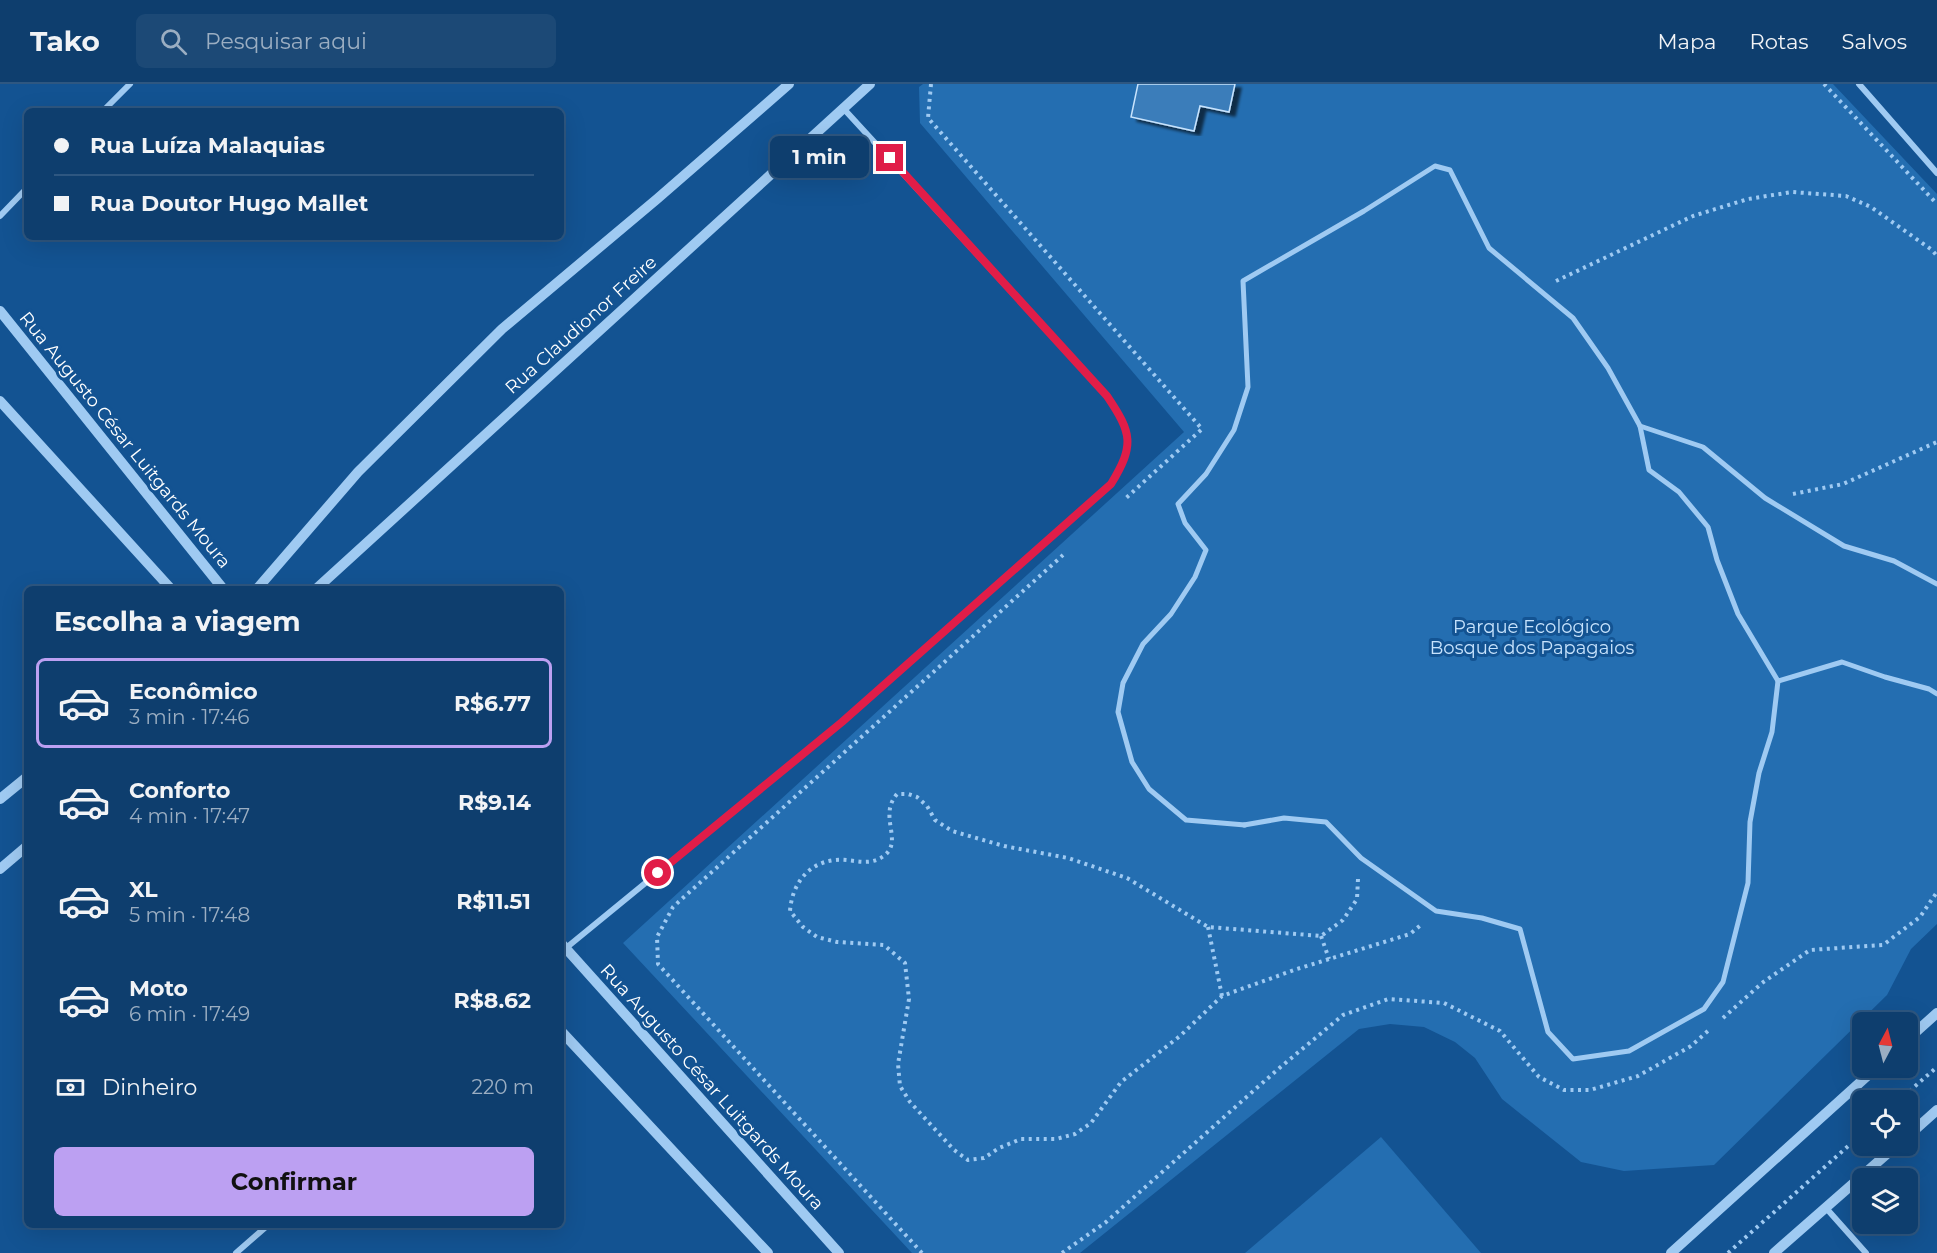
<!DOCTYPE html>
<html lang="pt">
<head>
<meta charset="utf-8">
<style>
  body { margin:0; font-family:Montserrat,sans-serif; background:#1c4976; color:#f1f3f6; height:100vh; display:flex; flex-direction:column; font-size:22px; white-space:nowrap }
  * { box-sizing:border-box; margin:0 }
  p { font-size:20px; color:#9baec2 }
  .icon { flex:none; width:33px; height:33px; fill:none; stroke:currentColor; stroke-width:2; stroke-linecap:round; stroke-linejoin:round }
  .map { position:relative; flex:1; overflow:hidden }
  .details { position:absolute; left:24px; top:502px; width:540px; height:642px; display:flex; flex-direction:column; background:#0e3e6e; border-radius:9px; box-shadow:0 6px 24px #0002,0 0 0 2px #2e5781 }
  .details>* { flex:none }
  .top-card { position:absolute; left:24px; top:24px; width:540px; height:132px; border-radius:9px; box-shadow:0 6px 24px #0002,0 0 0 2px #2e5781; display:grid; align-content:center; height:132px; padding:0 30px; background:#0e3e6e }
  .needle { width:39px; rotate:7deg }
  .tools { position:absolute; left:1852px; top:928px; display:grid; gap:12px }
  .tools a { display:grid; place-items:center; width:66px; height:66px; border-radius:9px; background:#0e3e6e; box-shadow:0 6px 24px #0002,0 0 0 2px #2e5781; font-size:30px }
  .end { position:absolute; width:27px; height:27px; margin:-14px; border:8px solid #e11d48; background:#fff; box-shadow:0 0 0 3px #fff }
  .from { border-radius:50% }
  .bubble { position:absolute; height:42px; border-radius:9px; background:#0e3e6e; box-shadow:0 6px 24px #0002,0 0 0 2px #2e5781; font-size:20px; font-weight:700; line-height:42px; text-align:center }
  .top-card b { display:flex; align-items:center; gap:21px; height:57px; font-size:22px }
  .top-card b+b { border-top:2px solid #2e5781 }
  .top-card i { width:15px; height:15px; background:#f1f3f6 }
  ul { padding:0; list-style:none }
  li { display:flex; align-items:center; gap:18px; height:90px; margin:0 12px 9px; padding:0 18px; border:3px solid transparent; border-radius:9px }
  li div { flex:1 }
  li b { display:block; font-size:22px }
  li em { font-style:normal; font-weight:700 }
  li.active { border-color:#bca0f2 }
  li>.icon { width:54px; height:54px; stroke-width:1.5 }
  h2 { padding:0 30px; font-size:27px; line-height:72px }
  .pay { display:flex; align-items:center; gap:15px; height:66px; padding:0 30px; font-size:22px }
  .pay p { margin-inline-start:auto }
  .primary-button { display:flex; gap:12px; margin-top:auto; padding:12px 30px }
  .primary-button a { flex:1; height:69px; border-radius:9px; background:#bca0f2; color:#111; font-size:24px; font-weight:700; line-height:69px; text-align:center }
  header { display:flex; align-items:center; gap:36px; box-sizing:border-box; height:84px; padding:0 30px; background:#0e3e6e; border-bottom:2px solid #2e5781 }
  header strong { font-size:28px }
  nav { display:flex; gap:33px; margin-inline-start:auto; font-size:21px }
  .search { width:420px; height:54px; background:#1c4976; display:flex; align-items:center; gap:15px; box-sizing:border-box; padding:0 21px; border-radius:9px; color:#9baec2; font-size:22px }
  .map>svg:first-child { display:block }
  .green { fill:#246eb1 }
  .building { fill:#3b7dba; stroke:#c7e3fd; stroke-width:1.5; filter:url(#shadow) }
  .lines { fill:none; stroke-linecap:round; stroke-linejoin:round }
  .path { stroke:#9fcaf2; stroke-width:4; stroke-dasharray:3 4.5; stroke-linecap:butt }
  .pedestrian { stroke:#9fcaf2; stroke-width:5 }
  .minor { stroke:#9fcaf2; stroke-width:6 }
  .tertiary { stroke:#9fcaf2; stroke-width:10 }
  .route { stroke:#e11d48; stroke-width:8 }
  .labels { text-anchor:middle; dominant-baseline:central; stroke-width:6; stroke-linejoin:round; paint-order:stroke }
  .street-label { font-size:18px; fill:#fff; stroke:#135392 }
  .park-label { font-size:18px; fill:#c7e3fd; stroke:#135392 }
</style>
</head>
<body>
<header>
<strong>Tako</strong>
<div class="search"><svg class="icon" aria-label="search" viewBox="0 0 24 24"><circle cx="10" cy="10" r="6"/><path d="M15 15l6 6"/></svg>Pesquisar aqui</div>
<nav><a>Mapa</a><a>Rotas</a><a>Salvos</a></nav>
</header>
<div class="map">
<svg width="1937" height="1169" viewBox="0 0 1937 1169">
  <defs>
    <filter id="shadow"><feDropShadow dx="6" dy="4" stdDeviation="1.5" flood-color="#0009"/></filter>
  </defs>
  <rect width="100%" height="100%" fill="#135392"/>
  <g class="green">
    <polygon points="923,0 1833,0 1937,110 1937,840 1911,865 1887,911 1714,1081 1624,1087 1581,1078 1502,1015 1475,974 1455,958 1424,943 1390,940 1359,945 1080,1169 912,1169 623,859 1184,348 920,39 919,3"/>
    <polygon points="1381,1053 1481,1169 1245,1169"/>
  </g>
  <polygon class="building" points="1138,0 1235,0 1229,28 1200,22 1194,47 1131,33"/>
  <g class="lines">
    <g class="path">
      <polyline points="931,0 928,34 1202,345 1126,414"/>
      <polyline points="1824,0 1937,120"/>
      <polyline points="1556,197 1693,132 1748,115 1792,108 1846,112 1871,123 1932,166 1937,172"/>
      <polyline points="1793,410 1843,400 1937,358"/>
      <path d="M1358 795 1357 815 1343 836 1321 852 1208 843 1127 794 1068 774 1004 762 952 747 935 736 927 722 917 713 908 710H897C878 732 903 756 885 771 869 784 853 774 835 776 807 779 792 801 790 827L803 843 817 853 837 858 884 861 905 879 909 915 898 980 900 1002 910 1018 954 1066 968 1076 984 1074 999 1064 1021 1055H1056L1075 1050 1091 1039 1121 998 1180 952 1222 912 1297 885 1410 850 1422 840"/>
      <polyline points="1208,843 1222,912"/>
      <polyline points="1321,852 1329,875"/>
      <polyline points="1723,934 1762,899 1810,866 1883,861 1920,833 1937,808"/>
      <polyline points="1898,1017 1937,983"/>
      <polyline points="922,1169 658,880 657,853 673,823 1063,471"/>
      <polyline points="1062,1169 1106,1138 1277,986 1343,931 1388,915 1444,919 1500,947 1539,993 1564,1006 1590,1006 1638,992 1691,962 1710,945"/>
      <polyline points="1728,1169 1863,1049"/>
    </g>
    <g class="pedestrian">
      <polyline points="1640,342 1703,363 1765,414 1844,462 1894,477 1937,500"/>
      <polyline points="1244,741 1284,734 1326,738 1361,774 1436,827 1482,834 1520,845 1548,948 1573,975 1629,967 1704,925 1723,898 1748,799 1750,738 1759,689 1772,648 1778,597"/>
      <polyline points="1245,741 1186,736 1149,705 1132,678 1118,628 1123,599 1143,560 1171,530 1195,493 1206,466 1185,439 1178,420 1206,390 1234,346 1248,303 1243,197 1364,127 1435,82 1450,86 1489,164 1573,234 1608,284 1640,342 1649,386 1679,408 1708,443 1717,476 1738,530 1778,597 1842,578 1885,593 1929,605 1937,610"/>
    </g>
    <g class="minor">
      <polyline points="1859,0 1937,89"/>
      <polyline points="103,27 130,0"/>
      <polyline points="0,132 27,104"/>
      <path d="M566 864 842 638 1111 400C1135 361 1132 349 1107 312L843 24"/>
      <polyline points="1826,1124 1866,1169"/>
      <polyline points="236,1169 267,1142"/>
    </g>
    <g class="tertiary">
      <polyline points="0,227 224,506"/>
      <polyline points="0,317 172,506"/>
      <polyline points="256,506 358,388 502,245 657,115 789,0"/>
      <polyline points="315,506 870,0"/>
      <polyline points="0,715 27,693"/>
      <polyline points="0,785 27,762"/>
      <polyline points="561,859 839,1169"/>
      <polyline points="561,947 768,1169"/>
      <polyline points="1908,955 1937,929"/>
      <polyline points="1908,1052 1937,1026"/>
      <polyline points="1671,1169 1876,984"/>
      <polyline points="1774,1169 1896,1062"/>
    </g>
  </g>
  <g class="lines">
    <path class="route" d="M658 789 842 638 1111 400C1135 361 1132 349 1107 312L890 74"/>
  </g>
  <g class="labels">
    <g class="street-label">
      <text transform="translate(581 241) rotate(-42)">Rua Claudionor Freire</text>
      <text transform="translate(125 356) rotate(51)">Rua Augusto César Luitgards Moura</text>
      <text transform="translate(712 1003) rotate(48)">Rua Augusto César Luitgards Moura</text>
    </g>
    <g class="park-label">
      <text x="1532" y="543">Parque Ecológico<tspan x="1532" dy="21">Bosque dos Papagaios</tspan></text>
    </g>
  </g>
</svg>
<div class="tools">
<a><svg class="needle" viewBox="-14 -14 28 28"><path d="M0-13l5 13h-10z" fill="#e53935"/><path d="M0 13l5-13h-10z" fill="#9baec2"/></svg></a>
<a><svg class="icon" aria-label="locate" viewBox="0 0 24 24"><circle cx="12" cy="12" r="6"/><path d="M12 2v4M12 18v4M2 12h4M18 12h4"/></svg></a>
<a><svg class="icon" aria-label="layers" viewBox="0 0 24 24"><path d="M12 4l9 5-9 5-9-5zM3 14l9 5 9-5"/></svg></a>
</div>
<i class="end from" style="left:658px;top:789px"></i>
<i class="end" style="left:890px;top:74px"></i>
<div class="bubble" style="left:770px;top:52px;width:99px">1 min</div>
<div class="top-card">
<b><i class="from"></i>Rua Luíza Malaquias</b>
<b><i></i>Rua Doutor Hugo Mallet</b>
</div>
<section class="details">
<h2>Escolha a viagem</h2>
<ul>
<li class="active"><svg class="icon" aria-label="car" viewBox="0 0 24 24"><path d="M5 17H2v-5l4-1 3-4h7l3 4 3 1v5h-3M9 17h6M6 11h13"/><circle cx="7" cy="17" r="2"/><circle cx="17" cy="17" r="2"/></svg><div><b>Econômico</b><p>3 min · 17:46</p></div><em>R$6.77</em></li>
<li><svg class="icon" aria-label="car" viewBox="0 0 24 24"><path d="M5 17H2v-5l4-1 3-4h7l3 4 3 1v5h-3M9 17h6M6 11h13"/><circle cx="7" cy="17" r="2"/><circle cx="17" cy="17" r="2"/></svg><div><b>Conforto</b><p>4 min · 17:47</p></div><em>R$9.14</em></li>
<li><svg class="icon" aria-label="car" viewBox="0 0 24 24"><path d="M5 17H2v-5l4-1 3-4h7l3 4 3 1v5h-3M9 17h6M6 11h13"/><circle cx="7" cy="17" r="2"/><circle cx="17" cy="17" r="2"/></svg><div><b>XL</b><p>5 min · 17:48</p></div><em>R$11.51</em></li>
<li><svg class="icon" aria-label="car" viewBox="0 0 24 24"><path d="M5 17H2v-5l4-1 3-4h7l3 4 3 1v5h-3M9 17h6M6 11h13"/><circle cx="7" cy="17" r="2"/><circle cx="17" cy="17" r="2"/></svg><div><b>Moto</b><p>6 min · 17:49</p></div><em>R$8.62</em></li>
</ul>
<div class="pay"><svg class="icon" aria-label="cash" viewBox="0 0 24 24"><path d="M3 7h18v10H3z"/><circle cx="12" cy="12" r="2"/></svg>Dinheiro<p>220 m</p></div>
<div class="primary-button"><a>Confirmar</a></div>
</section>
</div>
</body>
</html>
